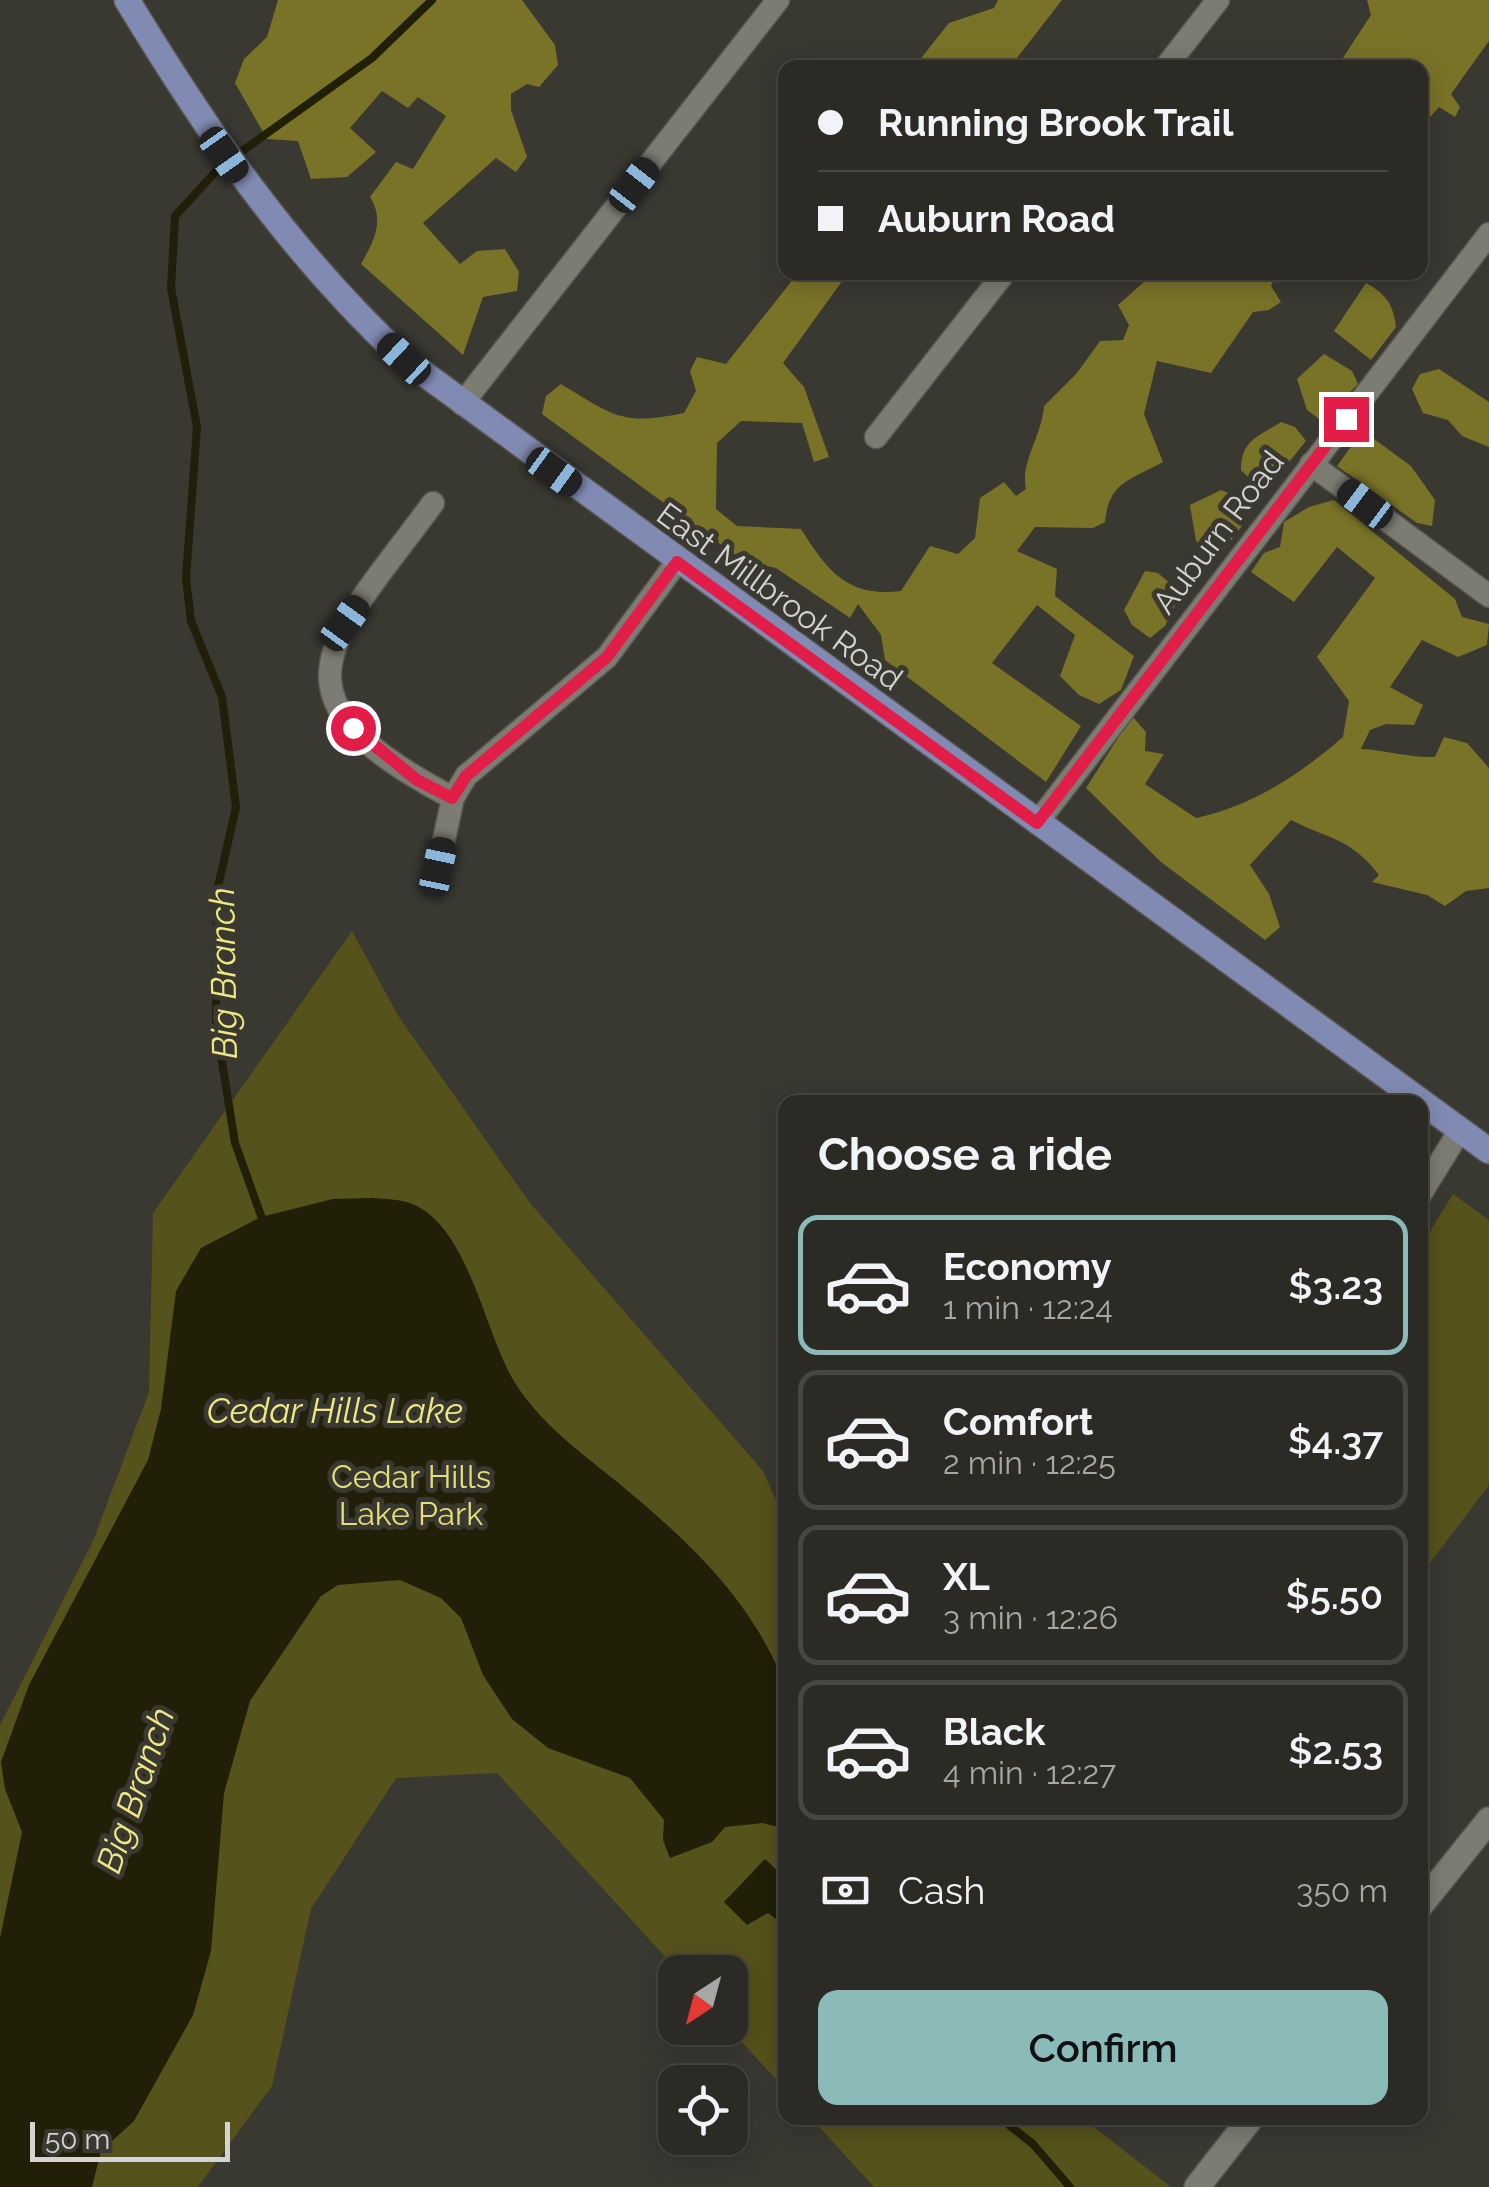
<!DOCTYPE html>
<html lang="en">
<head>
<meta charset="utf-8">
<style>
  body { margin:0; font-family:Raleway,sans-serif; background:#33322d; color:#f1f3f6; height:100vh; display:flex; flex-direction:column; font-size:38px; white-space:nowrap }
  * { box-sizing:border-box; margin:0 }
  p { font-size:32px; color:#a6a7a7 }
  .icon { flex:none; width:55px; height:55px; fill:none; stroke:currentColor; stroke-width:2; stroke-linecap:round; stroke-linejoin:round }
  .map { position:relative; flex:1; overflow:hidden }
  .side { position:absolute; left:778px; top:1095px; width:650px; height:1030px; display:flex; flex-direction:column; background:#2b2a25; border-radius:20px; box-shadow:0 5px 25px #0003,0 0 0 2px #474642 }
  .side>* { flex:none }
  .top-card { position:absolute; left:778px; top:60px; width:650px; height:220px; border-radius:20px; box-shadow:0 5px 25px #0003,0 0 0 2px #474642; display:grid; align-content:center; height:220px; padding:0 40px; background:#2b2a25 }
  .needle { width:65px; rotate:216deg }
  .fabs { position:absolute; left:658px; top:1955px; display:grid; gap:20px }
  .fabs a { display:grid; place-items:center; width:90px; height:90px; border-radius:20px; background:#2b2a25; box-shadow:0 5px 25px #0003,0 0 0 2px #474642; font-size:50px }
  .scale { position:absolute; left:30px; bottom:25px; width:200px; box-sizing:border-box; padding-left:10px; border:5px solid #d3d3cf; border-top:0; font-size:28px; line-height:35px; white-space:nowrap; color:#d3d3cf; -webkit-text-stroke:8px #393831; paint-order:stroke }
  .end { position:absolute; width:45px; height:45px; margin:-22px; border:12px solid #e11d48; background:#fff; box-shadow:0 0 0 5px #fff }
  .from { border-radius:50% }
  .car { position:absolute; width:30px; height:60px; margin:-30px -15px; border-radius:12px; box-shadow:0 0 8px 2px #0007; background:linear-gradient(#222 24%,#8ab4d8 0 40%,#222 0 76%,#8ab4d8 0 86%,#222 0) }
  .top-card b { display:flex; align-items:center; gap:35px; height:95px; font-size:38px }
  .top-card b+b { border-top:2px solid #474642 }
  .top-card i { width:25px; height:25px; background:#f1f3f6 }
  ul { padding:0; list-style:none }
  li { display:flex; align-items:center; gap:30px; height:140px; margin:0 20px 15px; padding:0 20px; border:5px solid #474642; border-radius:20px }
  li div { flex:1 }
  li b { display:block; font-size:38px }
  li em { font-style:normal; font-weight:600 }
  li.current { border-color:#8bbbb9 }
  li>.icon { width:90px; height:90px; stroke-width:1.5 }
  h2 { padding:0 40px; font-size:45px; line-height:120px }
  .pay { display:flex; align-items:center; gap:25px; height:110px; padding:0 40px; font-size:38px }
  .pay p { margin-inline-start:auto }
  .primary-button { display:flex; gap:20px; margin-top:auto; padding:20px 40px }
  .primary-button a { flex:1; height:115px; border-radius:20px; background:#8bbbb9; color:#111; font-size:40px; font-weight:600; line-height:115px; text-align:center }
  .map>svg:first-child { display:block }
  .green { fill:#56521b }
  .forest { fill:#797328 }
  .water { fill:#211f08 }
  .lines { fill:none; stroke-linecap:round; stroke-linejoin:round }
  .stream { stroke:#211f08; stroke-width:8 }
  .minor-casing { stroke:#565550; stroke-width:25 }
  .tertiary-casing { stroke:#565550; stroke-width:28 }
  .primary-casing { stroke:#565550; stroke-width:28 }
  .minor { stroke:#7c7c73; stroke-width:22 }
  .tertiary { stroke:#7c7c73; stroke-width:25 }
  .primary { stroke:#818ab2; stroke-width:25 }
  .route { stroke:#e11d48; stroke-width:12 }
  .labels { text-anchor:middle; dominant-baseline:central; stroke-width:10; stroke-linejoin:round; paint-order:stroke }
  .street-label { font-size:32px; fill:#d3d3cf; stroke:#393831 }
  .park-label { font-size:32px; fill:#e6df77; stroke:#393831 }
  .water-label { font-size:35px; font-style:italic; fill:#f0e981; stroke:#393831 }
</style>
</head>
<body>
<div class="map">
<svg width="1489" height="2187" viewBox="0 0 1489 2187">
  <rect width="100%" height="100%" fill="#393831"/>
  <g class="green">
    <polygon points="352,931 399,1017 530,1203 763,1471 785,1521 785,2089 729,2028 730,1972 679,1972 497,1773 396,1778 311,1909 272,2086 198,2187 0,2187 0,1725 93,1541 149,1392 153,1213"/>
    <polygon points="1453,1194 1489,1220 1489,1485 1420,1576 1422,1256 1432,1228"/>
    <polygon points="811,2118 1082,2118 1171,2187 874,2187"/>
  </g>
  <g class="forest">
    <path d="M278 0H522L555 45 558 65 539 87 527 84 511 94V110L527 157 516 172 496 158 423 223 460 264 477 251 505 249 519 272 517 291 483 297 463 355 361 264C374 241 385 221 370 197L396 162 413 169 446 116 418 97 408 108 382 91 350 128 376 152 347 177 311 179 298 141 267 139 235 83 244 59 267 37Z"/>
    <polygon points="998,0 1062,0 1010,67 914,67 949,23 994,8"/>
    <polygon points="1367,0 1489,0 1489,41 1451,94 1460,107 1455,117 1439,107 1420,128 1420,68 1337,67 1371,15"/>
    <path d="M798 273H848L783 363 804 387 829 457 814 462 802 423 741 421 717 443 716 509 737 526 801 529C827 570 847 598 901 591L930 546 958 554 975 538 980 498 1004 482 1016 496 1026 489C1020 462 1042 436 1044 406L1077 373 1100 341 1123 340 1129 325 1118 305 1154 273H1277L1271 286 1281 302 1269 310 1253 312 1211 373 1157 361 1144 414 1163 462C1131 480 1109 481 1105 522L1093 528 1035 527 1017 551 1057 569 1055 596 1134 656 1121 690 1099 704 1079 695 1060 676 1075 635 1037 605 992 663 1081 726 1046 782 885 660 881 635 858 604 850 618 776 568 742 560 542 414 546 396 561 384C614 416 622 426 684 413L696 391 690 371 697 357 726 364Z"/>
    <path d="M1366 283C1386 294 1393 304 1396 327L1371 360 1334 331Z"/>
    <polygon points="1324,354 1352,371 1358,384 1322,421 1307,410 1297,379"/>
    <polygon points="1439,369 1489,402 1489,447 1462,436 1448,420 1423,413 1412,389 1420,374"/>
    <path d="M1281 422 1295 427 1306 441 1264 493 1241 470C1241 440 1258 437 1281 422Z"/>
    <polygon points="1370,436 1411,466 1435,500 1432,526 1417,523 1337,466 1350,448"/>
    <polygon points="1221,490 1238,497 1247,519 1227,546 1212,555 1196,541 1190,505"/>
    <path d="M1334 500 1455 599 1462 617 1489 624 1487 645 1458 657 1422 640 1390 687 1423 705 1414 725 1386 724 1370 730 1361 749C1386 750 1410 758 1435 757L1444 737 1467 743 1489 768V888L1466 891 1445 906 1427 895 1372 882 1379 875C1351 838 1328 839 1291 820L1250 865 1269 894 1280 927 1265 940 1161 862 1086 788 1132 716 1146 732 1145 751 1164 754 1145 784 1196 818C1254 805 1299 775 1343 737L1349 701 1317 657 1375 578 1337 547 1294 602 1251 572 1264 553 1280 547 1284 522 1309 507Z"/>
    <polygon points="1145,571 1158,573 1181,593 1165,626 1150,638 1132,625 1124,610"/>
  </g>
  <g class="water">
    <path d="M372 1198C384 1199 399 1199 410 1203 469 1225 484 1333 515 1383 546 1432 598 1464 641 1502 697 1550 749 1602 779 1671 795 1709 785 1787 785 1829L763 1823 725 1827 712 1842 670 1858 663 1840 664 1820 630 1778 548 1748 512 1719 483 1675 461 1618 441 1598 400 1580 338 1585 321 1596 250 1701 224 1793 211 1951 193 2015 134 2121 101 2151 92 2187H0V1938L22 1832 5 1789 1 1762 29 1685 148 1460 161 1409 176 1291 201 1248 261 1217 333 1199Z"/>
    <polygon points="765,1859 785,1878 785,1926 768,1913 747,1925 724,1902"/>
  </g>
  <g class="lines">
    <g class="stream">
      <polyline points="264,1224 235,1143 216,1024 217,891 236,807 222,697 191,621 186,578 197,427 171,288 175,216 220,167 372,58 432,0"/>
      <polyline points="1000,2118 1033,2144 1070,2187"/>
    </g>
    <defs>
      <g id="minor">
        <polyline points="1165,68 1218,0"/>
        <polyline points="462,404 778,0"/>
        <polyline points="876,437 1005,272"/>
        <polyline points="1311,464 1489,596"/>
        <path d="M433 503C331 642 256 695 453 798"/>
        <polyline points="1037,823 1489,234"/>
        <polyline points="438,867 453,798 466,776 607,657 677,562"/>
        <polyline points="1420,1195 1460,1130"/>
      </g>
      <g id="tertiary">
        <polyline points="1420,1906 1489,1820"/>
        <polyline points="1197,2187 1251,2118"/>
      </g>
      <path id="primary" d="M127 0C207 132 290 253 404 359L1489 1151"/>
    </defs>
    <use href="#minor" class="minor-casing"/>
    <use href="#tertiary" class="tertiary-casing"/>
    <use href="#primary" class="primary-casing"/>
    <use href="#minor" class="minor"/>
    <use href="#tertiary" class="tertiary"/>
    <use href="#primary" class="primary"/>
  </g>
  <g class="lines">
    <polyline class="route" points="353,728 417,780 452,798 466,776 607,657 677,562 1037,823 1346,419"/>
  </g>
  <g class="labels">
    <g class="street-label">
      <text transform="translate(1218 532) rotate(-53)">Auburn Road</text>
      <text transform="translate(780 596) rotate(36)">East Millbrook Road</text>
    </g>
    <g class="park-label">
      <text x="411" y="1476">Cedar Hills<tspan x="411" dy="37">Lake Park</tspan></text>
    </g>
    <g class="water-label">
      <text transform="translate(223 973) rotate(-91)">Big Branch</text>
      <text x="335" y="1410">Cedar Hills Lake</text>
      <text transform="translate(135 1790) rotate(-71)">Big Branch</text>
    </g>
  </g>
</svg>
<div class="fabs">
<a><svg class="needle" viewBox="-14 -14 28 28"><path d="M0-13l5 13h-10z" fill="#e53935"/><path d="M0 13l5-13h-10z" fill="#a6a7a7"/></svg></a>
<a><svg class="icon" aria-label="locate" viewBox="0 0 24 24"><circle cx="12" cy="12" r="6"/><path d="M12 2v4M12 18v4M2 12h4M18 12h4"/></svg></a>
</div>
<div class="scale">50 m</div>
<i class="end from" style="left:353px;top:728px"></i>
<i class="end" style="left:1346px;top:419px"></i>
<i class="car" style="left:224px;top:155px;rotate:145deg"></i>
<i class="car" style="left:634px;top:185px;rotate:38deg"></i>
<i class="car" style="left:404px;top:359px;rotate:313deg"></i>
<i class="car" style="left:554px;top:472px;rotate:126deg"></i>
<i class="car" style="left:1365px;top:504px;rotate:307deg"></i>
<i class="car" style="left:345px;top:623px;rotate:36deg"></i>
<i class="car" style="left:438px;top:867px;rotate:12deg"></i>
<div class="top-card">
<b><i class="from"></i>Running Brook Trail</b>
<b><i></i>Auburn Road</b>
</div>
<section class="side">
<h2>Choose a ride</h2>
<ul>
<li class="current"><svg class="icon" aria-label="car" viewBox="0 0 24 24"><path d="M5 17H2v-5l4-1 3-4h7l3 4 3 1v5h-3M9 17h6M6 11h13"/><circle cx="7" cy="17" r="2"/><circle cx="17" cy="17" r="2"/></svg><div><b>Economy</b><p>1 min · 12:24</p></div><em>$3.23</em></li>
<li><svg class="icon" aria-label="car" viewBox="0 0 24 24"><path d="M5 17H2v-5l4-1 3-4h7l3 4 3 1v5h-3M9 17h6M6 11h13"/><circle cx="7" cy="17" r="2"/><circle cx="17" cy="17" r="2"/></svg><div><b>Comfort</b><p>2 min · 12:25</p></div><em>$4.37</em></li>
<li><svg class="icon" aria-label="car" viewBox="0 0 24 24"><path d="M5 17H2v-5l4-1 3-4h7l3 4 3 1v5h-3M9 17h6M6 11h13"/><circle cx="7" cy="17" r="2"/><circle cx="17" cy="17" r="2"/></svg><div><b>XL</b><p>3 min · 12:26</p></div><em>$5.50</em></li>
<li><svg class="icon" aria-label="car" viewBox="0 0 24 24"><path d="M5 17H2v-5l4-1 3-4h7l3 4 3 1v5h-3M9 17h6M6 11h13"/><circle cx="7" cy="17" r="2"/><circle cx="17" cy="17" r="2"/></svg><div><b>Black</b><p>4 min · 12:27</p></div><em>$2.53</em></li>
</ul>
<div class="pay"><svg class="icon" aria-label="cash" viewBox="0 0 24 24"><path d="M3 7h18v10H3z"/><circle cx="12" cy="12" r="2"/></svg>Cash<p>350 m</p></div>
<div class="primary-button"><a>Confirm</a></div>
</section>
</div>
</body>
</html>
